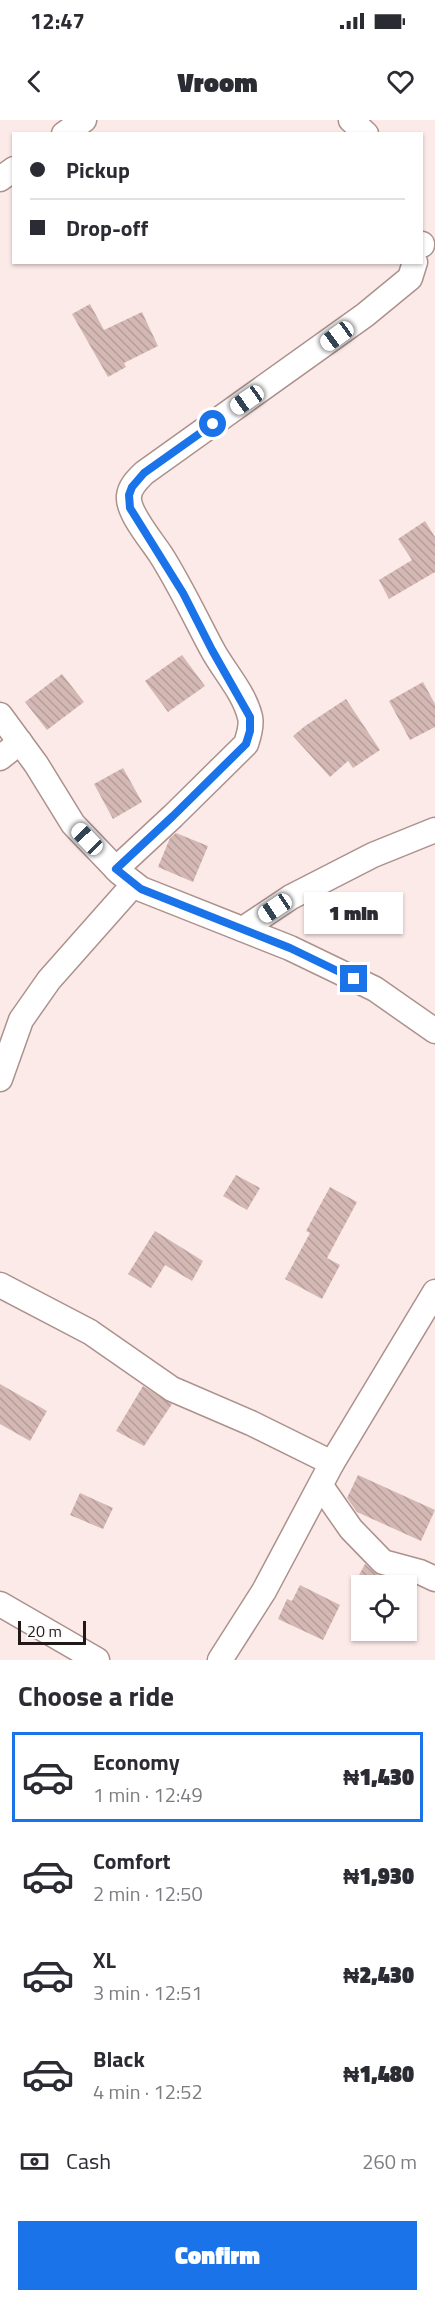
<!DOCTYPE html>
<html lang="en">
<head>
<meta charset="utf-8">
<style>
  body { margin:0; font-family:"Titillium Web",sans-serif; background:#f2f2f3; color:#2b2b33; height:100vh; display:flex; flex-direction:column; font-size:22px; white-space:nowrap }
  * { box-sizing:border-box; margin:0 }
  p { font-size:20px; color:#7c7c81 }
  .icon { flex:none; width:33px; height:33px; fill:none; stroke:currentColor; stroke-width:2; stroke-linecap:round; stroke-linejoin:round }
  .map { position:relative; height:1540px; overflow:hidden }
  .sheet { display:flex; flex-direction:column; background:#fff; flex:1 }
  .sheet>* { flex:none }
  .hud { position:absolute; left:12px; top:12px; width:411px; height:132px; border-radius:0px; box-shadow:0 2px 4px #0004; display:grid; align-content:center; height:132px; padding:0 18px; background:#fff }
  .controls { position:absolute; left:351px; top:1455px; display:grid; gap:12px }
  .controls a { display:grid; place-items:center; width:66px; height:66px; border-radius:0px; background:#fff; box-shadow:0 2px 4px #0004; font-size:30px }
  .scale { position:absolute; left:18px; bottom:15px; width:68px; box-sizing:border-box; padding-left:6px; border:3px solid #221817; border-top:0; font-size:16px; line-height:21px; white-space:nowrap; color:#221817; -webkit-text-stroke:4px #fcfcfc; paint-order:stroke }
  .end { position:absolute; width:27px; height:27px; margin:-14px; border:8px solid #1a73e8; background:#fff; box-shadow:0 0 0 3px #fff }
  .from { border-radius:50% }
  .bubble { position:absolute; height:42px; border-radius:0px; background:#fff; box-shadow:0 2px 4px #0004; font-size:20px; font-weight:800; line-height:42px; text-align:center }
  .car { position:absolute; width:18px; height:36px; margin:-18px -9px; border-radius:8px; box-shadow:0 0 4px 2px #0007; background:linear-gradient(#fff 24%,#345 0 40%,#fff 0 76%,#345 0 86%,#fff 0) }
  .hud b { display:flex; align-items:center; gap:21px; height:57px; font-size:22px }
  .hud b+b { border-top:2px solid #e1e1e2 }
  .hud i { width:15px; height:15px; background:#2b2b33 }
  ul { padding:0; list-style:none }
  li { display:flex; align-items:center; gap:18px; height:90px; margin:0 12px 9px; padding:0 6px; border:3px solid transparent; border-radius:0px }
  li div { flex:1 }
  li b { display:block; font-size:22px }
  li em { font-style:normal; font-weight:800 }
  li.active { border-color:#1a73e8 }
  li>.icon { width:54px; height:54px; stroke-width:1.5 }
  h2 { padding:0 18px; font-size:27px; line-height:72px }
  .pay { display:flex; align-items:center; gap:15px; height:66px; padding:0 18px; font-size:22px }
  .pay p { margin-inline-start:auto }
  .primary-button { display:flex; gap:12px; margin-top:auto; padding:12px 18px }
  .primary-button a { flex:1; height:69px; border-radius:0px; background:#1a73e8; color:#fff; font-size:24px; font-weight:800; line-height:69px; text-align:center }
  .status { display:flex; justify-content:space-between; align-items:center; height:42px; padding:0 30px; background:#fff; direction:ltr }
  .status svg { height:16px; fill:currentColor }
  header { display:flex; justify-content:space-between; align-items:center; height:78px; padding:0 18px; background:#fff; font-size:27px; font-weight:800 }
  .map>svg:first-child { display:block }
  .building { fill:url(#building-back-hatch) }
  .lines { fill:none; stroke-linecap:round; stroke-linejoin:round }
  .minor-casing { stroke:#ac918d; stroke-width:27 }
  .minor { stroke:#fff; stroke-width:24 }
  .route { stroke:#1a73e8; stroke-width:8 }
</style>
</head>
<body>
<div class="status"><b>12:47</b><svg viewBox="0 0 49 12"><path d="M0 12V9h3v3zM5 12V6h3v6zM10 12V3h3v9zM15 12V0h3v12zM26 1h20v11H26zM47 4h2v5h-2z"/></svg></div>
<header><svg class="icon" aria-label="back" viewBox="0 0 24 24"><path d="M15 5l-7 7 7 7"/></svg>Vroom<svg class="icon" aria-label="heart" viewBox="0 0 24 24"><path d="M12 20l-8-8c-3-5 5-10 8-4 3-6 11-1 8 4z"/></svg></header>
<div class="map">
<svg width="435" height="1540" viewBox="0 0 435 1540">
  <defs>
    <pattern id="building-back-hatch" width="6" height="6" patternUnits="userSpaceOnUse" patternTransform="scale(1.5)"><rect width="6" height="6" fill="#d4b8b4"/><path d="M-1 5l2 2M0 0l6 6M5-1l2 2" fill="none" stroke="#b69d9a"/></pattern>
  </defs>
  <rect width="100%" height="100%" fill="#fceae8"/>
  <g class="building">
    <polygon points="90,184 104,210 142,192 158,226 124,243 126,247 108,257 72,194"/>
    <polygon points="425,401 435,417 435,452 389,479 379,460 412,440 398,419"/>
    <polygon points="182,535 205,566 168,592 145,561"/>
    <polygon points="62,554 84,582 47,610 25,582"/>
    <polygon points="423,562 435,584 435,607 410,620 389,581"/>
    <polygon points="346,579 380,630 353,648 348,641 330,657 293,616 305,606"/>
    <polygon points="123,648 142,682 113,699 94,664"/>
    <polygon points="176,713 208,726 193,762 158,747 170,718"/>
    <polygon points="236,1055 260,1068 247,1090 223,1076"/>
    <polygon points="330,1067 357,1082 327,1138 340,1145 322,1179 285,1159 310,1113 306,1111"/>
    <polygon points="155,1111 203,1141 192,1161 165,1145 151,1168 128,1154"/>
    <polygon points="0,1264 47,1291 30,1321 0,1304"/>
    <polygon points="143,1266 172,1284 144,1326 116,1311"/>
    <polygon points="358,1355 435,1390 421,1421 357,1392 347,1378"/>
    <polygon points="80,1373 113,1388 103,1409 70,1395"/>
    <polygon points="365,1444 379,1456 415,1466 353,1466"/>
    <polygon points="300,1465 340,1485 323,1520 278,1499 287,1479 292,1481"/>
  </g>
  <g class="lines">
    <defs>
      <g id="minor">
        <polyline points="351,0 366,14"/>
        <polyline points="64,14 84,0"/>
        <polyline points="0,59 14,49"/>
        <polyline points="422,124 422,125"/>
        <polyline points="0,595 36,644 73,704 119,752 141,769 290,828 375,869 435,911"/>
        <polyline points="0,638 20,622"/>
        <path d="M116 749 173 696 246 624C249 615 252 605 250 597 244 572 223 550 212 529 195 497 180 465 161 435 152 421 127 392 129 376 130 366 138 359 144 353L365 195 410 158 415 142"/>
        <polyline points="243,809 291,777 373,735 435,710"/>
        <polyline points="0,959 21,900 49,860 134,764"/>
        <polyline points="0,1165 90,1212 172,1269 251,1303 332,1343"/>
        <polyline points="321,1366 351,1409 383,1442 420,1452 435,1459"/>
        <polyline points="0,1484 97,1540"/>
        <polyline points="220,1540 264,1471 332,1343 435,1172"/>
      </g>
    </defs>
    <use href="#minor" class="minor-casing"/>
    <use href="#minor" class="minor"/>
  </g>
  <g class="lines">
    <polyline class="route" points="213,304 144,353 132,367 129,375 130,388 183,473 212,530 250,597 250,611 246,624 173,696 116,749 141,769 290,828 354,859"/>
  </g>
</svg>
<div class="controls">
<a><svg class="icon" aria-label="locate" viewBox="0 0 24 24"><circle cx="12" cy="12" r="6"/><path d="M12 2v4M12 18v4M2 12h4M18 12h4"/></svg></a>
</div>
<div class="scale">20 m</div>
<i class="end from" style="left:213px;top:304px"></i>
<i class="end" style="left:354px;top:859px"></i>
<div class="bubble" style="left:304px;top:772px;width:99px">1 min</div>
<i class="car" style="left:337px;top:216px;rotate:234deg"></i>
<i class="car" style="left:247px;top:280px;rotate:235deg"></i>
<i class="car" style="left:87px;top:719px;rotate:316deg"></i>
<i class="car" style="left:275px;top:788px;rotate:236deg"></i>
<div class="hud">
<b><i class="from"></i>Pickup</b>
<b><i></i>Drop-off</b>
</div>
</div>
<section class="sheet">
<h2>Choose a ride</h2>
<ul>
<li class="active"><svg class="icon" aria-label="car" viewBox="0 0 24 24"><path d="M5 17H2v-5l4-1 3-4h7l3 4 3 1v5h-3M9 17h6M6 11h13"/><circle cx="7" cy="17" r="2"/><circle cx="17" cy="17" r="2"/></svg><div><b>Economy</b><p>1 min · 12:49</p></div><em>₦1,430</em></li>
<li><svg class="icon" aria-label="car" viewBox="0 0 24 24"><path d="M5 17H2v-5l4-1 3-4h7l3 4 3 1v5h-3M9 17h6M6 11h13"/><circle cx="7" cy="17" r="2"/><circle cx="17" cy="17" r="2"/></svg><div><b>Comfort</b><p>2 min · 12:50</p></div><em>₦1,930</em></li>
<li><svg class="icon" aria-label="car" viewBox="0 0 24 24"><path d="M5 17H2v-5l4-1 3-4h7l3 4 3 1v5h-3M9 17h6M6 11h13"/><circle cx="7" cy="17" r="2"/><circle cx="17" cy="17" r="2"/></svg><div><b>XL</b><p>3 min · 12:51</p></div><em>₦2,430</em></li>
<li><svg class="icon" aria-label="car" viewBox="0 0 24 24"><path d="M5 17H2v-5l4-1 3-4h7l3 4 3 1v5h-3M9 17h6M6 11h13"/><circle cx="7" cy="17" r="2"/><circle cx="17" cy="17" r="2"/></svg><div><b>Black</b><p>4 min · 12:52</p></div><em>₦1,480</em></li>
</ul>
<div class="pay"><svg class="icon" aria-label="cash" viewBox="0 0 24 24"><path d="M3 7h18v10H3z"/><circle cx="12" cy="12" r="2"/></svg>Cash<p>260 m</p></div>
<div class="primary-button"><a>Confirm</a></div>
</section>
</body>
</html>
